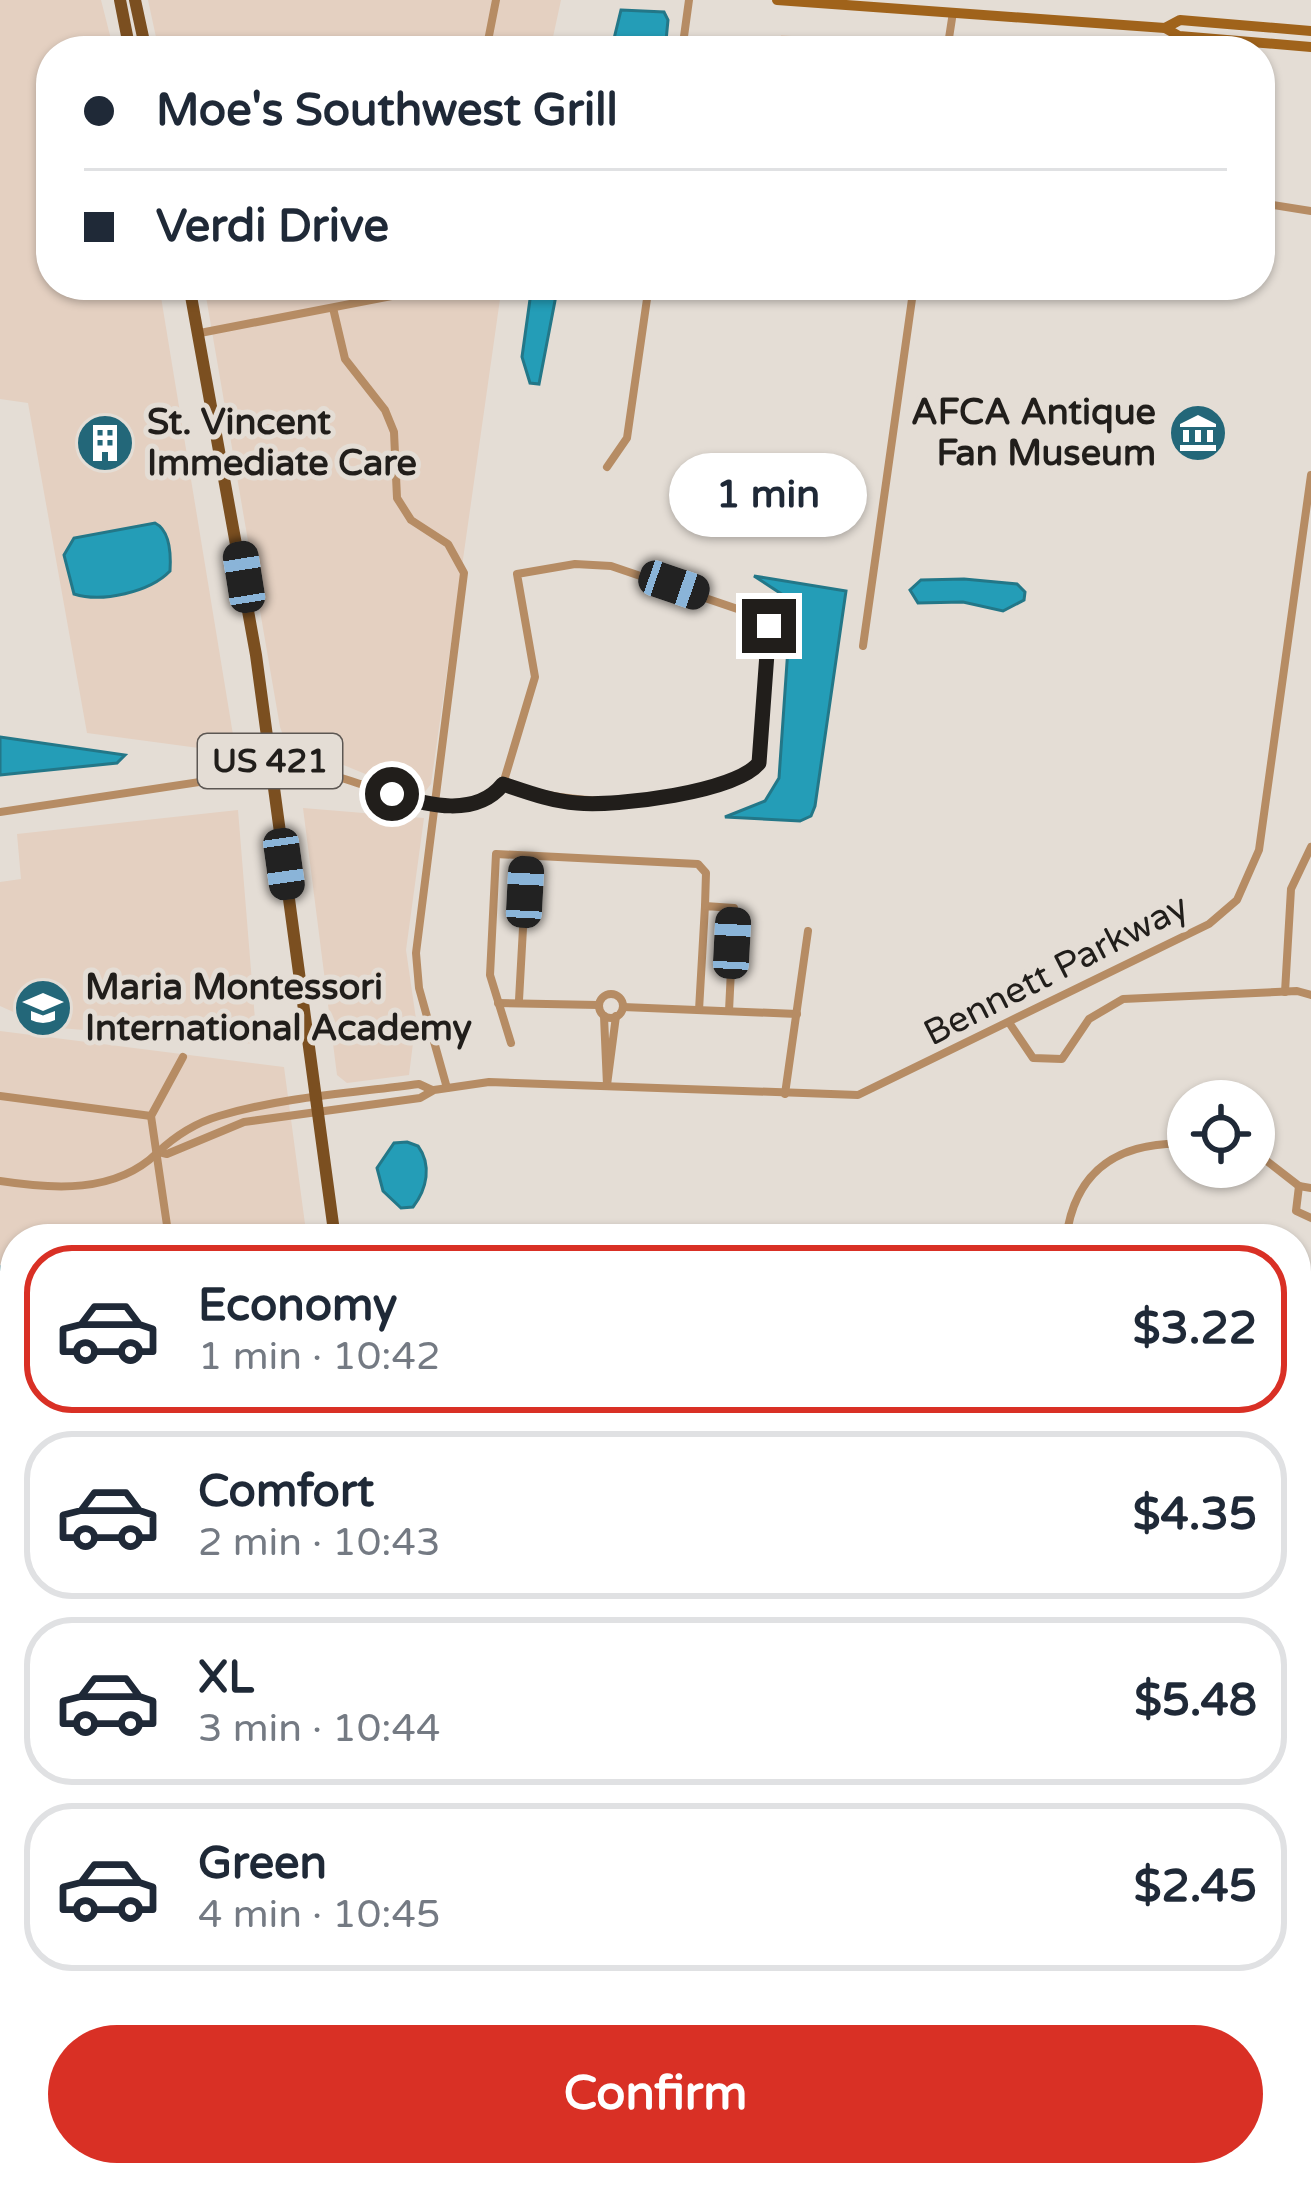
<!DOCTYPE html>
<html lang="en">
<head>
<meta charset="utf-8">
<style>
  body { margin:0; font-family:"Varela Round",sans-serif; background:#f2f2f3; color:#1f2937; height:100vh; display:flex; flex-direction:column; font-size:45px; white-space:nowrap }
  * { box-sizing:border-box; margin:0 }
  p { font-size:39px; color:#747a83 }
  .icon { flex:none; width:66px; height:66px; fill:none; stroke:currentColor; stroke-width:2; stroke-linecap:round; stroke-linejoin:round }
  .map { position:relative; flex:1; overflow:hidden }
  .drawer { position:absolute; left:0px; top:1224px; width:1311px; height:963px; display:flex; flex-direction:column; background:#fff; border-radius:48px 48px 0 0; box-shadow:0 3px 9px #0004 }
  .drawer>* { flex:none }
  .banner { position:absolute; left:36px; top:36px; width:1239px; height:264px; border-radius:48px; box-shadow:0 3px 9px #0004; display:grid; align-content:center; height:264px; padding:0 48px; background:#fff }
  .tools { position:absolute; left:1167px; top:1080px; display:grid; gap:24px }
  .tools a { display:grid; place-items:center; width:108px; height:108px; border-radius:50%; background:#fff; box-shadow:0 3px 9px #0004; font-size:60px }
  .end { position:absolute; width:54px; height:54px; margin:-27px; border:15px solid #211e1b; background:#fff; box-shadow:0 0 0 6px #fff }
  .from { border-radius:50% }
  .bubble { position:absolute; height:84px; border-radius:42px; background:#fff; box-shadow:0 3px 9px #0004; font-size:39px; font-weight:700; line-height:84px; text-align:center }
  .car { position:absolute; width:36px; height:72px; margin:-36px -18px; border-radius:15px; box-shadow:0 0 9px 3px #0007; background:linear-gradient(#222 24%,#8ab4d8 0 40%,#222 0 76%,#8ab4d8 0 86%,#222 0) }
  .banner b { display:flex; align-items:center; gap:42px; height:114px; font-size:45px }
  .banner b+b { border-top:3px solid #e0e1e3 }
  .banner i { width:30px; height:30px; background:#1f2937 }
  ul { padding:21px 0 0; list-style:none }
  li { display:flex; align-items:center; gap:36px; height:168px; margin:0 24px 18px; padding:0 24px; border:6px solid #e0e1e3; border-radius:48px }
  li div { flex:1 }
  li b { display:block; font-size:45px }
  li em { font-style:normal; font-weight:700 }
  li.active { border-color:#d93025 }
  li>.icon { width:108px; height:108px; stroke-width:1.5 }
  .primary-button { display:flex; gap:24px; margin-top:auto; padding:24px 48px }
  .primary-button a { flex:1; height:138px; border-radius:72px; background:#d93025; color:#fff; font-size:48px; font-weight:700; line-height:138px; text-align:center }
  .map>svg:first-child { display:block }
  .commercial { fill:#e4d0c1 }
  .water { fill:#249db7; stroke:#237788; stroke-width:3 }
  .lines { fill:none; stroke-linecap:round; stroke-linejoin:round }
  .stream { stroke:#237788; stroke-width:3 }
  .street { stroke:#b68c64; stroke-width:8 }
  .secondary { stroke:#a0631b; stroke-width:10 }
  .primary { stroke:#7b4f20; stroke-width:12 }
  .route { stroke:#211e1b; stroke-width:15 }
  .labels { text-anchor:middle; dominant-baseline:central; stroke-width:10; stroke-linejoin:round; paint-order:stroke }
  .shield { fill:#e4ddd5; stroke:#5c5753; stroke-width:3 }
  .shield-label { font-size:33px; font-weight:bold; fill:#211e1b }
  .poi-label { font-size:36px; font-weight:bold; fill:#211e1b; stroke:#e4ddd5; text-anchor:start }
  .street-label { font-size:36px; fill:#211e1b; stroke:#e4ddd5 }
</style>
</head>
<body>
<div class="map">
<svg width="1311" height="2186" viewBox="0 0 1311 2186">
  <rect width="100%" height="100%" fill="#e4ddd5"/>
  <g class="commercial">
    <polygon points="0,0 101,0 114,51 51,51 51,285 159,285 236,753 87,733 28,403 0,399"/>
    <polygon points="148,0 561,0 550,51 159,51"/>
    <polygon points="781,35 866,43 865,51 779,51"/>
    <polygon points="204,285 502,285 431,784 424,793 412,793 341,764 297,760 290,755 280,727"/>
    <polygon points="303,808 424,818 406,950 416,1019 409,1075 347,1083 337,1075"/>
    <polygon points="238,810 257,1044 47,1027 0,1006 0,882 21,879 17,834"/>
    <polygon points="0,1031 284,1067 307,1239 15,1239 15,1366 0,1364"/>
    <polygon points="1296,1678 1311,1680 1311,2070 1296,2081"/>
    <polygon points="579,2172 1177,2172 1158,2186 587,2186"/>
  </g>
  <g class="water">
    <polygon points="621,10 664,12 668,20 665,51 611,51"/>
    <polygon points="532,285 558,285 539,384 530,383 522,357"/>
    <path d="M155 523C171 531 171 555 170 571 150 592 102 603 74 594L64 555 74 538Z"/>
    <polygon points="754,576 846,591 815,806 811,816 800,821 725,817 765,801 779,778 790,619 783,595"/>
    <polygon points="964,579 1017,584 1025,592 1024,600 1003,611 963,602 918,603 910,590 921,580"/>
    <polygon points="0,737 125,755 117,763 0,775"/>
    <path d="M407 1142 418 1146C432 1165 427 1189 413 1207L401 1208 383 1191 377 1168 394 1143Z"/>
    <polygon points="15,1266 15,1346 0,1345 0,1267"/>
  </g>
  <g class="lines">
    <g class="stream">
      <polyline points="1296,1697 1296,1725"/>
      <polyline points="1296,1762 1311,1767"/>
      <polyline points="0,2019 15,2022"/>
    </g>
    <g class="street">
      <polyline points="486,51 496,0"/>
      <polyline points="682,51 689,0"/>
      <polyline points="947,51 953,12"/>
      <polyline points="1260,203 1311,211"/>
      <polyline points="333,308 345,359 385,410 394,432 397,498 411,520 448,544 464,573 416,953 419,988 447,1088"/>
      <polyline points="200,333 407,293 420,285"/>
      <polyline points="607,467 627,438 649,285"/>
      <polyline points="863,646 914,285"/>
      <path d="M0 812 293 768C351 769 459 840 503 784L535 677 517 574 575 564 611 566 767 619 757 769C668 804 595 812 503 784"/>
      <polyline points="1285,992 1291,889 1311,847"/>
      <circle cx="611" cy="1006" r="12"/>
      <polyline points="519,1000 527,856"/>
      <polyline points="498,1003 598,1005"/>
      <polyline points="623,1007 797,1014"/>
      <polyline points="699,1010 705,906 734,908 729,1011"/>
      <polyline points="604,1016 607,1085"/>
      <polyline points="1010,1024 1033,1058 1062,1059 1089,1019 1123,999 1297,991 1311,995"/>
      <polyline points="511,1043 490,975 496,854 698,864 706,873 705,906"/>
      <polyline points="607,1085 616,1016"/>
      <polyline points="785,1094 808,931"/>
      <polyline points="0,1096 151,1116"/>
      <polyline points="1254,1151 1299,1186 1311,1188"/>
      <polyline points="159,1152 167,1154 244,1122 420,1098 434,1090 489,1082 858,1095 1209,924 1237,900 1259,850 1311,475"/>
      <path d="M0 1181C52 1189 115 1194 157 1153 175 1136 195 1123 219 1116 283 1097 353 1093 419 1084L432 1090"/>
      <polyline points="1299,1186 1296,1211 1311,1218"/>
      <polyline points="169,1239 151,1116 183,1057"/>
      <path d="M1066 1239C1075 1168 1121 1141 1188 1144"/>
      <polyline points="0,1529 15,1530"/>
      <polyline points="1296,1648 1311,1655"/>
      <polyline points="0,1768 12,1771"/>
      <polyline points="3,2186 5,2144"/>
      <polyline points="18,2186 20,2172"/>
      <polyline points="876,2186 879,2172"/>
      <polyline points="889,2186 890,2172"/>
    </g>
    <g class="secondary">
      <polyline points="777,0 1165,28 1179,36 1311,47"/>
      <polyline points="1165,28 1180,20 1311,31"/>
      <polyline points="1296,2086 1311,2074"/>
      <polyline points="0,2143 15,2145"/>
      <polyline points="269,2172 384,2186"/>
      <polyline points="527,2186 533,2172"/>
      <polyline points="1170,2186 1188,2172"/>
    </g>
    <g class="primary">
      <polyline points="120,0 130,51"/>
      <polyline points="135,0 146,51"/>
      <polyline points="189,285 256,655 335,1239"/>
      <polyline points="545,2172 549,2186"/>
      <polyline points="567,2186 567,2172"/>
    </g>
  </g>
  <g class="lines">
    <path class="route" d="M392 794C427 805 476 818 503 784 527 792 551 801 577 803 616 807 736 792 759 763L769 626"/>
  </g>
  <defs>
    <symbol id="museum-disc" viewBox="-11 -11 22 22"><circle r="9.5" fill="#236779" stroke="#e4ddd5"/><path d="M0-6L6-3V-2H-6V-3ZM-5-1h2V3h-2ZM-1-1h2V3h-2ZM3-1h2V3H3ZM-6 4H6V6H-6Z" fill="#fff"/></symbol>
    <symbol id="building-disc" viewBox="-11 -11 22 22"><circle r="9.5" fill="#236779" stroke="#e4ddd5"/><path d="M-4-6H4V6H1V3H-1V6H-4ZM-2.5-4.3h1.7v1.8h-1.7ZM.8-4.3h1.7v1.8H.8ZM-2.5-1h1.7V.8h-1.7ZM.8-1h1.7V.8H.8Z" fill="#fff"/></symbol>
    <symbol id="school-disc" viewBox="-11 -11 22 22"><circle r="9.5" fill="#236779" stroke="#e4ddd5"/><path d="M0-5L7-2L0 1L-7-2ZM-4 1L0 2.5L4 1V4Q0 6-4 4Z" fill="#fff"/></symbol>
  </defs>
  <g fill-rule="evenodd">
    <use href="#museum-disc" x="1165" y="400" width="66" height="66"/>
    <use href="#building-disc" x="72" y="410" width="66" height="66"/>
    <use href="#school-disc" x="10" y="975" width="66" height="66"/>
  </g>
  <g class="labels">
    <rect class="shield" x="198" y="734" width="144" height="54" rx="9"/>
    <g class="shield-label">
      <text x="270" y="761">US 421</text>
    </g>
    <g class="poi-label">
      <text x="1156" y="412" text-anchor="end">AFCA Antique<tspan x="1156" dy="41">Fan Museum</tspan></text>
      <text x="147" y="422">St. Vincent<tspan x="147" dy="41">Immediate Care</tspan></text>
      <text x="85" y="987">Maria Montessori<tspan x="85" dy="41">International Academy</tspan></text>
    </g>
    <g class="street-label">
      <text transform="translate(1056 970) rotate(-27)">Bennett Parkway</text>
    </g>
  </g>
</svg>
<div class="tools">
<a><svg class="icon" aria-label="locate" viewBox="0 0 24 24"><circle cx="12" cy="12" r="6"/><path d="M12 2v4M12 18v4M2 12h4M18 12h4"/></svg></a>
</div>
<i class="end from" style="left:392px;top:794px"></i>
<i class="end" style="left:769px;top:626px"></i>
<div class="bubble" style="left:669px;top:453px;width:198px">1 min</div>
<i class="car" style="left:244px;top:577px;rotate:351deg"></i>
<i class="car" style="left:674px;top:585px;rotate:109deg"></i>
<i class="car" style="left:284px;top:864px;rotate:172deg"></i>
<i class="car" style="left:525px;top:892px;rotate:3deg"></i>
<i class="car" style="left:732px;top:943px;rotate:3deg"></i>
<div class="banner">
<b><i class="from"></i>Moe's Southwest Grill</b>
<b><i></i>Verdi Drive</b>
</div>
<section class="drawer">
<ul>
<li class="active"><svg class="icon" aria-label="car" viewBox="0 0 24 24"><path d="M5 17H2v-5l4-1 3-4h7l3 4 3 1v5h-3M9 17h6M6 11h13"/><circle cx="7" cy="17" r="2"/><circle cx="17" cy="17" r="2"/></svg><div><b>Economy</b><p>1 min · 10:42</p></div><em>$3.22</em></li>
<li><svg class="icon" aria-label="car" viewBox="0 0 24 24"><path d="M5 17H2v-5l4-1 3-4h7l3 4 3 1v5h-3M9 17h6M6 11h13"/><circle cx="7" cy="17" r="2"/><circle cx="17" cy="17" r="2"/></svg><div><b>Comfort</b><p>2 min · 10:43</p></div><em>$4.35</em></li>
<li><svg class="icon" aria-label="car" viewBox="0 0 24 24"><path d="M5 17H2v-5l4-1 3-4h7l3 4 3 1v5h-3M9 17h6M6 11h13"/><circle cx="7" cy="17" r="2"/><circle cx="17" cy="17" r="2"/></svg><div><b>XL</b><p>3 min · 10:44</p></div><em>$5.48</em></li>
<li><svg class="icon" aria-label="car" viewBox="0 0 24 24"><path d="M5 17H2v-5l4-1 3-4h7l3 4 3 1v5h-3M9 17h6M6 11h13"/><circle cx="7" cy="17" r="2"/><circle cx="17" cy="17" r="2"/></svg><div><b>Green</b><p>4 min · 10:45</p></div><em>$2.45</em></li>
</ul>
<div class="primary-button"><a>Confirm</a></div>
</section>
</div>
</body>
</html>
